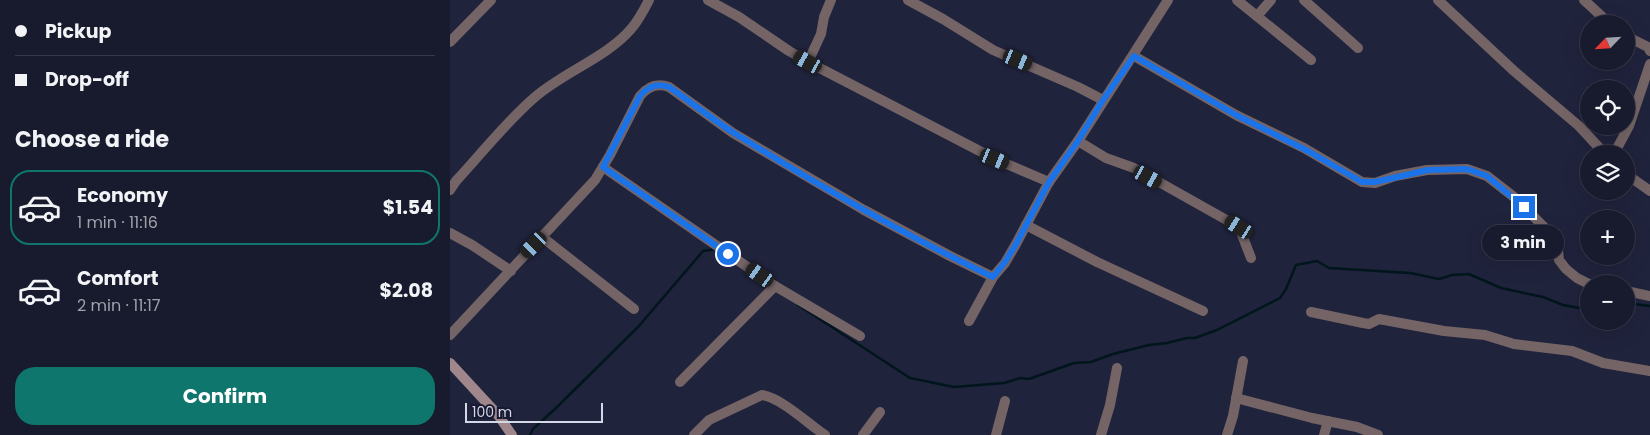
<!DOCTYPE html>
<html lang="en">
<head>
<meta charset="utf-8">
<style>
  body { margin:0; font-family:Poppins,sans-serif; background:#252739; color:#f1f3f6; height:100vh; display:flex; flex-direction:column; font-size:19px; white-space:nowrap }
  * { box-sizing:border-box; margin:0 }
  p { font-size:16px; color:#9fa1aa }
  .icon { flex:none; width:28px; height:28px; fill:none; stroke:currentColor; stroke-width:2; stroke-linecap:round; stroke-linejoin:round }
  .map { position:relative; flex:1; overflow:hidden }
  .side { display:flex; flex-direction:column; background:#181a2d; width:450px }
  .side>* { flex:none }
  .banner { display:grid; align-content:center; height:110px; padding:0 15px; background:#181a2d }
  .needle { width:32px; rotate:245deg }
  .tools { position:absolute; left:1130px; top:15px; display:grid; gap:10px }
  .tools a { display:grid; place-items:center; width:55px; height:55px; border-radius:50%; background:#181a2d; box-shadow:0 5px 20px #0002,0 0 0 1px #363849; font-size:25px }
  .scale { position:absolute; left:15px; bottom:12px; width:138px; box-sizing:border-box; padding-left:5px; border:2px solid #d4d7e8; border-top:0; font-size:14px; line-height:18px; white-space:nowrap; color:#d4d7e8; -webkit-text-stroke:4px #171a31; paint-order:stroke }
  .end { position:absolute; width:22px; height:22px; margin:-11px; border:6px solid #1a73e8; background:#fff; box-shadow:0 0 0 2px #fff }
  .from { border-radius:50% }
  .bubble { position:absolute; height:35px; border-radius:18px; background:#181a2d; box-shadow:0 5px 20px #0002,0 0 0 1px #363849; font-size:16px; font-weight:700; line-height:35px; text-align:center }
  .car { position:absolute; width:15px; height:30px; margin:-15px -8px; border-radius:6px; box-shadow:0 0 4px 1px #0007; background:linear-gradient(#222 24%,#8ab4d8 0 40%,#222 0 76%,#8ab4d8 0 86%,#222 0) }
  .banner b { display:flex; align-items:center; gap:18px; height:48px; font-size:19px }
  .banner b+b { border-top:1px solid #363849 }
  .banner i { width:12px; height:12px; background:#f1f3f6 }
  ul { padding:0; list-style:none }
  li { display:flex; align-items:center; gap:15px; height:75px; margin:0 10px 8px; padding:0 5px; border:2px solid transparent; border-radius:20px }
  li div { flex:1 }
  li b { display:block; font-size:19px }
  li em { font-style:normal; font-weight:700 }
  li.on { border-color:#0f766e }
  li>.icon { width:45px; height:45px; stroke-width:1.5 }
  h2 { padding:0 15px; font-size:22px; line-height:60px }
  .button { display:flex; gap:10px; margin-top:auto; padding:10px 15px }
  .button a { flex:1; height:58px; border-radius:20px; background:#0f766e; color:#fff; font-size:20px; font-weight:700; line-height:58px; text-align:center }
  main { display:flex; flex:1; min-height:0 }
  .map>svg:first-child { display:block }
  .lines { fill:none; stroke-linecap:round; stroke-linejoin:round }
  .stream { stroke:#01151d; stroke-width:2.5 }
  .street { stroke:#746466; stroke-width:10 }
  .secondary { stroke:#a0878b; stroke-width:10 }
  .route { stroke:#1a73e8; stroke-width:6 }
</style>
</head>
<body>
<main>
<section class="side">
<div class="banner">
<b><i class="from"></i>Pickup</b>
<b><i></i>Drop-off</b>
</div>
<h2>Choose a ride</h2>
<ul>
<li class="on"><svg class="icon" aria-label="car" viewBox="0 0 24 24"><path d="M5 17H2v-5l4-1 3-4h7l3 4 3 1v5h-3M9 17h6M6 11h13"/><circle cx="7" cy="17" r="2"/><circle cx="17" cy="17" r="2"/></svg><div><b>Economy</b><p>1 min · 11:16</p></div><em>$1.54</em></li>
<li><svg class="icon" aria-label="car" viewBox="0 0 24 24"><path d="M5 17H2v-5l4-1 3-4h7l3 4 3 1v5h-3M9 17h6M6 11h13"/><circle cx="7" cy="17" r="2"/><circle cx="17" cy="17" r="2"/></svg><div><b>Comfort</b><p>2 min · 11:17</p></div><em>$2.08</em></li>
</ul>
<div class="button"><a>Confirm</a></div>
</section>
<div class="map">
<svg width="1200" height="435" viewBox="0 0 1200 435">
  <rect width="100%" height="100%" fill="#20233c"/>
  <g class="lines">
    <g class="stream">
      <polyline points="1176,303 1200,306"/>
      <polyline points="348,305 460,378 504,387 554,383 570,378 579,379 624,363 641,362 663,354 699,345 717,343 737,338 745,338 767,330 830,298 836,289 846,265 867,261 879,268 960,273 989,279 1002,275 1019,274 1051,288 1093,297 1113,305 1129,308 1139,307"/>
      <polyline points="80,435 83,429 106,408 188,327 253,251 266,249"/>
    </g>
    <g class="street">
      <polyline points="258,0 289,17 339,51 358,62 545,159 599,182"/>
      <polyline points="458,0 493,19 543,50 628,87 653,100"/>
      <polyline points="787,0 861,60"/>
      <polyline points="854,0 908,48"/>
      <polyline points="988,0 1064,71 1129,126 1155,154"/>
      <polyline points="1134,0 1160,24"/>
      <polyline points="807,16 821,0"/>
      <polyline points="1176,36 1198,47 1200,51"/>
      <polyline points="0,42 41,0"/>
      <polyline points="684,56 786,115 854,148 912,182 925,183 945,176 977,170 1017,169 1037,176 1064,197 1094,227 1104,240 1108,250 1109,260 1116,269 1127,278 1139,284"/>
      <polyline points="358,62 371,34 374,17 381,0"/>
      <polyline points="628,141 656,158 684,168 789,227 801,258"/>
      <polyline points="1164,154 1179,126 1200,64"/>
      <polyline points="153,167 325,286 410,336"/>
      <polyline points="1176,174 1200,191"/>
      <path d="M0 190 6 181C32 153 56 122 85 97 114 72 157 57 181 29 188 21 194 10 199 0"/>
      <polyline points="576,225 647,262 753,311"/>
      <polyline points="0,233 22,245 61,271"/>
      <polyline points="92,237 184,309"/>
      <polyline points="1176,291 1200,296"/>
      <polyline points="861,312 913,323 919,324 929,319 994,331 1035,335 1064,344 1122,351 1153,363 1200,371"/>
      <polyline points="519,321 543,277 555,263 566,244 599,182 628,141 718,0"/>
      <path d="M0 335 145 180 160 155 190 96C198 86 208 83 219 87L283 133 414 210 500 256 543 277"/>
      <polyline points="230,382 325,286"/>
      <polyline points="786,398 862,418 907,427 928,435"/>
      <path d="M244 435 259 420 312 395C333 399 357 423 375 435"/>
      <polyline points="413,435 430,412"/>
      <polyline points="546,435 555,401"/>
      <polyline points="651,435 660,405 667,368"/>
      <polyline points="777,435 783,416 793,361"/>
      <polyline points="874,435 878,421"/>
    </g>
    <polyline class="secondary" points="0,363 48,415 62,435"/>
  </g>
  <g class="lines">
    <path class="route" d="M278 254 153 167 190 96C198 86 208 83 219 87 241 102 262 119 284 133 368 185 454 235 543 277L555 262 566 244 599 182 628 141 653 100 684 56 786 115 858 151 912 182H925L978 170 1017 169 1037 176 1074 207"/>
  </g>
</svg>
<div class="tools">
<a><svg class="needle" viewBox="-14 -14 28 28"><path d="M0-13l5 13h-10z" fill="#e53935"/><path d="M0 13l5-13h-10z" fill="#9fa1aa"/></svg></a>
<a><svg class="icon" aria-label="locate" viewBox="0 0 24 24"><circle cx="12" cy="12" r="6"/><path d="M12 2v4M12 18v4M2 12h4M18 12h4"/></svg></a>
<a><svg class="icon" aria-label="layers" viewBox="0 0 24 24"><path d="M12 4l9 5-9 5-9-5zM3 14l9 5 9-5"/></svg></a>
<a>+</a>
<a>−</a>
</div>
<div class="scale">100 m</div>
<i class="end from" style="left:278px;top:254px"></i>
<i class="end" style="left:1074px;top:207px"></i>
<div class="bubble" style="left:1032px;top:225px;width:82px">3 min</div>
<i class="car" style="left:568px;top:60px;rotate:112deg"></i>
<i class="car" style="left:358px;top:62px;rotate:299deg"></i>
<i class="car" style="left:545px;top:159px;rotate:112deg"></i>
<i class="car" style="left:698px;top:177px;rotate:119deg"></i>
<i class="car" style="left:789px;top:227px;rotate:302deg"></i>
<i class="car" style="left:84px;top:245px;rotate:224deg"></i>
<i class="car" style="left:310px;top:275px;rotate:305deg"></i>
</div>
</main>
</body>
</html>
